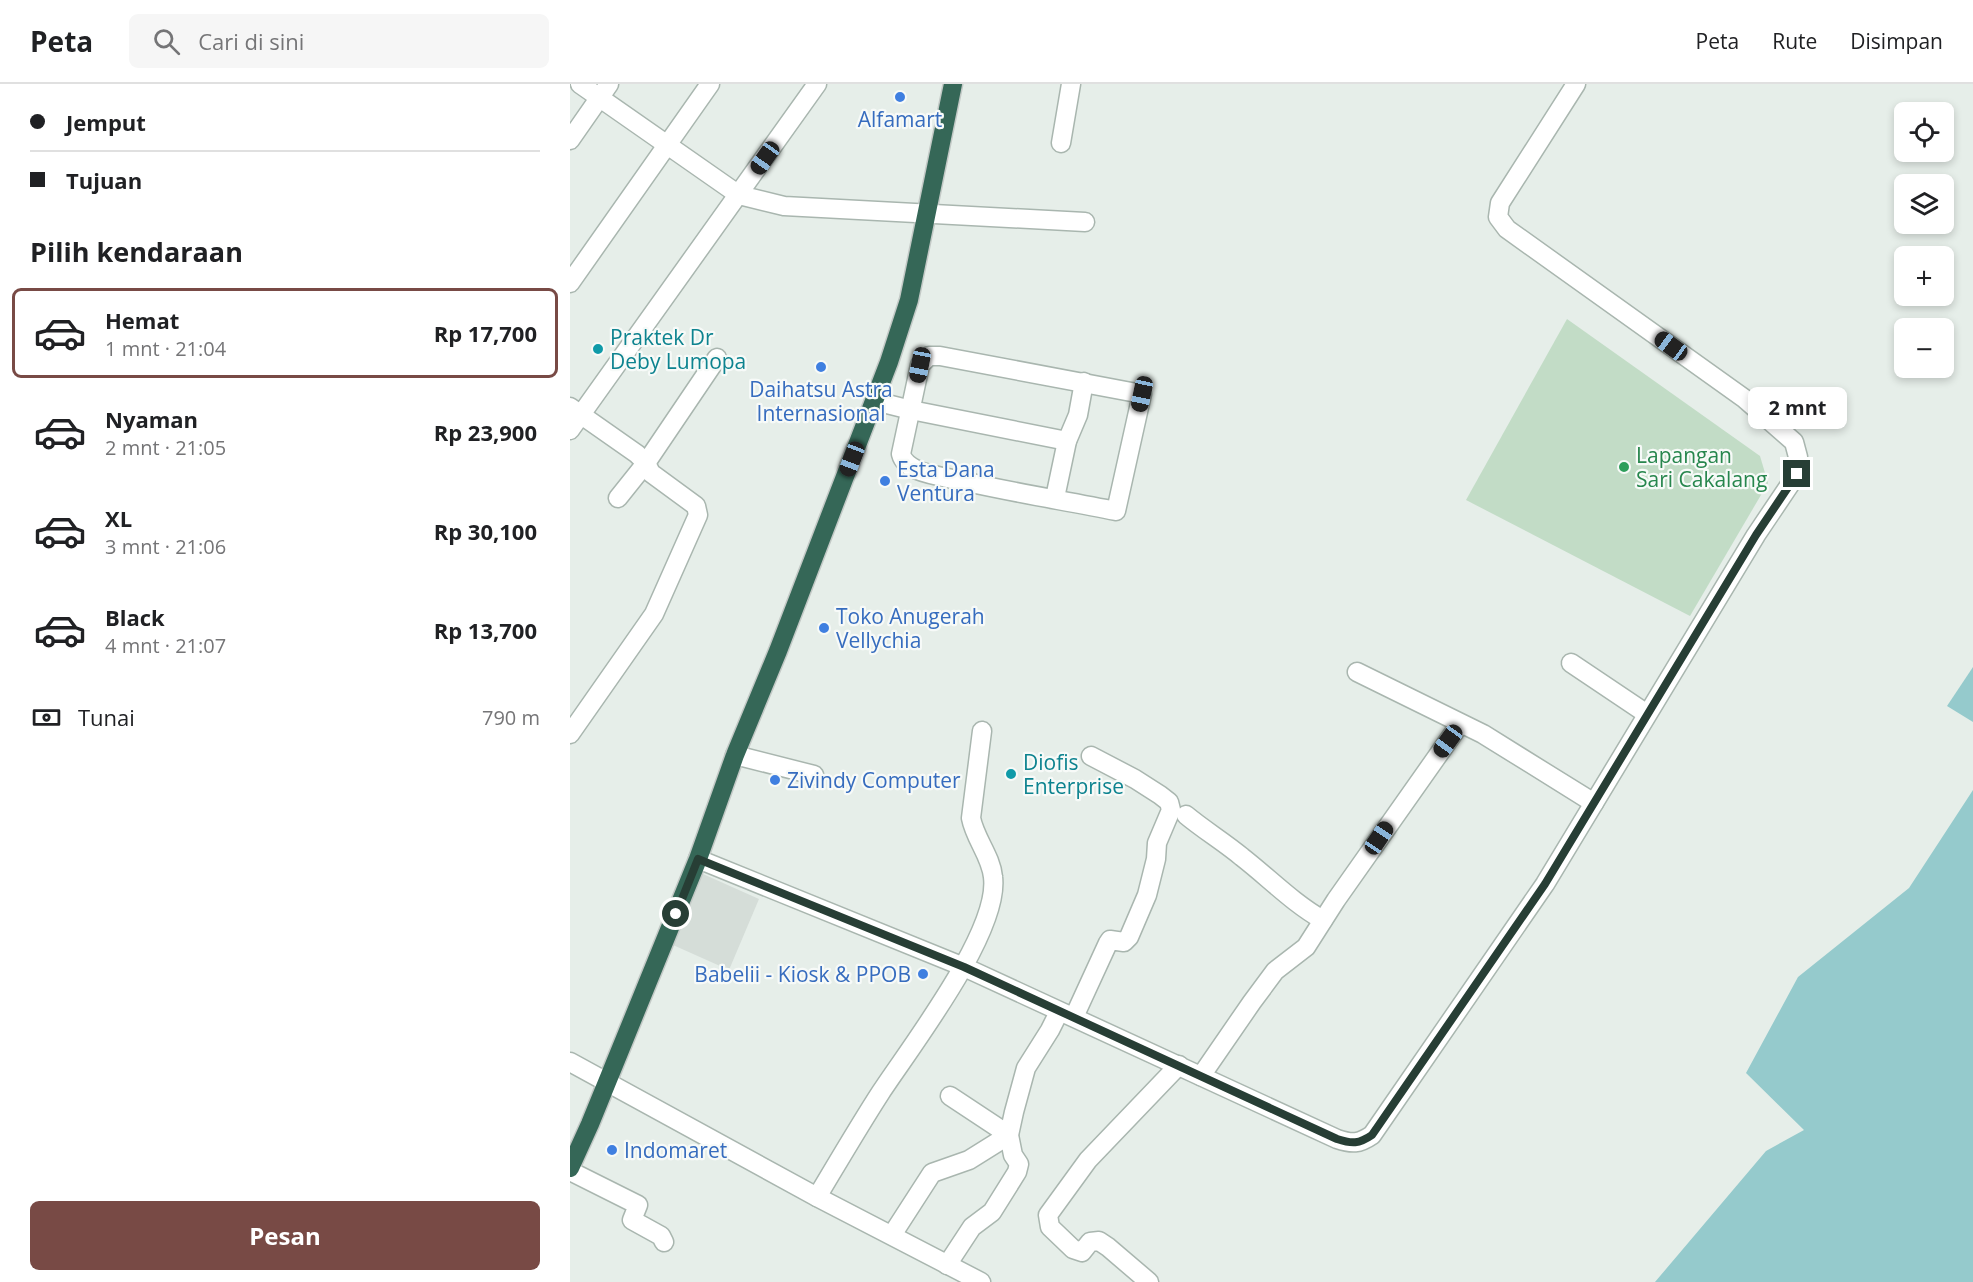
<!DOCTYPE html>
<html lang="id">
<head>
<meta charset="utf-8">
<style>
  body { margin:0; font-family:"Open Sans",sans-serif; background:#f6f6f6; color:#202124; height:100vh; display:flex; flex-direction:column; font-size:22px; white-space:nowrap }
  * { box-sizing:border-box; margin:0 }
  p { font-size:20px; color:#757577 }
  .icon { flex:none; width:33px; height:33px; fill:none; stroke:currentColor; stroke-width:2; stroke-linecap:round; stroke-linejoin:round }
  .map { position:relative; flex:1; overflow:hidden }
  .side { display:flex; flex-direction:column; background:#fff; width:570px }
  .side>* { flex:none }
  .top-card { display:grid; align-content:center; height:132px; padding:0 30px; background:#fff }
  .tools { position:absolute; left:1324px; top:18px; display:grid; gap:12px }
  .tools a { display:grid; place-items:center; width:60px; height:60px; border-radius:9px; background:#fff; box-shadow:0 3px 9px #0003; font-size:30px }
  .end { position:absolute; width:27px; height:27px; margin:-14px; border:8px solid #273e35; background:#fff; box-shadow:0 0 0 3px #fff }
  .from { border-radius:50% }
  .bubble { position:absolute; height:42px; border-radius:9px; background:#fff; box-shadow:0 3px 9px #0003; font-size:20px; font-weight:700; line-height:42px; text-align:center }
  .car { position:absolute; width:18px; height:36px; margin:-18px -9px; border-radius:8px; box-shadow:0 0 4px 2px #0007; background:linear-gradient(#222 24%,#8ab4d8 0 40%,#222 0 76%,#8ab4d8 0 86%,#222 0) }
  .top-card b { display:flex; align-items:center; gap:21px; height:57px; font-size:22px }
  .top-card b+b { border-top:2px solid #e0e0e0 }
  .top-card i { width:15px; height:15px; background:#202124 }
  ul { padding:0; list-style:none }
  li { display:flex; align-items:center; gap:18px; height:90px; margin:0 12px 9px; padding:0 18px; border:3px solid transparent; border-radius:9px }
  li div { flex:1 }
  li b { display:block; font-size:22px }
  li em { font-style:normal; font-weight:700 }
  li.active { border-color:#784a45 }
  li>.icon { width:54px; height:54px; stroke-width:1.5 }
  h2 { padding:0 30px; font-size:27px; line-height:72px }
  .pay { display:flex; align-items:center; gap:15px; height:66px; padding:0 30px; font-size:22px }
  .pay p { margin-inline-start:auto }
  .button { display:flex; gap:12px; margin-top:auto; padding:12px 30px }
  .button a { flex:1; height:69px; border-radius:9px; background:#784a45; color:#fff; font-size:24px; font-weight:700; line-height:69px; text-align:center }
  header { display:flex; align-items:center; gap:36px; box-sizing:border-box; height:84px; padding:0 30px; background:#fff; border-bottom:2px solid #e0e0e0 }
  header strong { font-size:28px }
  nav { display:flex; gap:33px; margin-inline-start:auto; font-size:21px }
  .search { width:420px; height:54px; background:#f6f6f6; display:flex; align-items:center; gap:15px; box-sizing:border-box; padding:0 21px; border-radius:9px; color:#757577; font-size:22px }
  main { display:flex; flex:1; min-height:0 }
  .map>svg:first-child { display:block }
  .built { fill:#d5ddd8 }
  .green { fill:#c2dcc6 }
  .water { fill:#95cacc }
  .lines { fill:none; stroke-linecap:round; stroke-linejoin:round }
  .minor-casing { stroke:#a9b6af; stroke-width:21 }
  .highway-casing { stroke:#c3c9c6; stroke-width:21 }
  .minor { stroke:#fff; stroke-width:18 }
  .highway { stroke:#356757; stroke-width:18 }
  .route { stroke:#273e35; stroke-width:8 }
  .shop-dot { fill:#3f7fe0; stroke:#f7faf8; stroke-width:2 }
  .culture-dot { fill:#0f9aa8; stroke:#f7faf8; stroke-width:2 }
  .leisure-dot { fill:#2e9e5b; stroke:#f7faf8; stroke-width:2 }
  .labels { text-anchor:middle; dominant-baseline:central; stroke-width:4.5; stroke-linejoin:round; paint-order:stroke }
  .shop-label { font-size:21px; fill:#366cbe; stroke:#f7faf8; text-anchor:start }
  .culture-label { font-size:21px; fill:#0d838f; stroke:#f7faf8; text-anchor:start }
  .leisure-label { font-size:21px; fill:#27864d; stroke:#f7faf8; text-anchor:start }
</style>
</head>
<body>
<header>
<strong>Peta</strong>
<div class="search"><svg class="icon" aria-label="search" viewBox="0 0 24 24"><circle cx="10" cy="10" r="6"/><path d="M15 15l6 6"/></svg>Cari di sini</div>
<nav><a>Peta</a><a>Rute</a><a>Disimpan</a></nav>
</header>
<main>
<section class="side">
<div class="top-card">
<b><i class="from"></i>Jemput</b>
<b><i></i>Tujuan</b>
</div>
<h2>Pilih kendaraan</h2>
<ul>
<li class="active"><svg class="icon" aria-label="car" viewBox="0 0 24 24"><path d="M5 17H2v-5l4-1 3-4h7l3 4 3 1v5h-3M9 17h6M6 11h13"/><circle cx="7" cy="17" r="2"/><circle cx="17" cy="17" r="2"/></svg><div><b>Hemat</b><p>1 mnt · 21:04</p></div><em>Rp 17,700</em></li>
<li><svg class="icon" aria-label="car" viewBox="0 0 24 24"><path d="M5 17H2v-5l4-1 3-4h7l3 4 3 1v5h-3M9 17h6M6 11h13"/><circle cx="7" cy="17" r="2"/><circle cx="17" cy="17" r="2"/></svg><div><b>Nyaman</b><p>2 mnt · 21:05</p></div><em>Rp 23,900</em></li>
<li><svg class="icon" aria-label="car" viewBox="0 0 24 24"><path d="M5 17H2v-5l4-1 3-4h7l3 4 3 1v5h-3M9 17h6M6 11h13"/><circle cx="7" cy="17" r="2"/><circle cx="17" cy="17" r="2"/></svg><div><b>XL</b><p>3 mnt · 21:06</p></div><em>Rp 30,100</em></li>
<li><svg class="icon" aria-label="car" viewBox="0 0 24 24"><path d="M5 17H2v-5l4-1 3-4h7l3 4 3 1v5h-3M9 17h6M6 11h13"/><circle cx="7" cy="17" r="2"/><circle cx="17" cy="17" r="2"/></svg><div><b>Black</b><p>4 mnt · 21:07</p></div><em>Rp 13,700</em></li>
</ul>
<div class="pay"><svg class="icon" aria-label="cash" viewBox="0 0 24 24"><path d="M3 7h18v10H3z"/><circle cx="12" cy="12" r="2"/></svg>Tunai<p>790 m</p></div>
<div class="button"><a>Pesan</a></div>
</section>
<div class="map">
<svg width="1403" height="1198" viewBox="0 0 1403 1198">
  <rect width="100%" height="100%" fill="#e6eee9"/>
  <polygon class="built" points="133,790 189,815 159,886 103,861"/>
  <polygon class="green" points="997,235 1190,372 1198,399 1120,532 896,416"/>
  <g class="water">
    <polygon points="1403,583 1403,638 1377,622"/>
    <polygon points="1403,706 1403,1198 1085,1198 1196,1067 1234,1046 1176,989 1228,893 1339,804"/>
  </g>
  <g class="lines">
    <defs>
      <g id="minor">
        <polyline points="10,0 169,111 214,122 515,138"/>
        <polyline points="0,56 39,0"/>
        <polyline points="491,59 501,0"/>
        <polyline points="0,199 140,0"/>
        <path d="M359 272H370L572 310 546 427C496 417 446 409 397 398 380 394 362 392 347 386 339 382 333 378 331 370L350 281Z"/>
        <polyline points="305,317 341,326 497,357"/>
        <polyline points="0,323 67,370 76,379 81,389 126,422 128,431 84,530 0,650"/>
        <polyline points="0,346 247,0"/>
        <polyline points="48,414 76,379 147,274"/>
        <polyline points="481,414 486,409 497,357 508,331 514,298"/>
        <polyline points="1001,579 1077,630"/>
        <polyline points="787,588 913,650 1024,719"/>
        <polyline points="165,671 244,691"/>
        <path d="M616 731C634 746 654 758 672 773 699 794 723 819 753 836"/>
        <path d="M128 775 394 883 767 1055C782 1060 789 1060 802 1051L975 800 1186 451 1227 390 1228 373 1224 358 1175 315 937 145 928 133 930 119 1006 0"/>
        <polyline points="504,933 538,859 540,856 554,858 559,853 577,811 586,775 587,759 601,726 599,718 590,711 565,695 521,672"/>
        <polyline points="0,978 247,1113 411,1198"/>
        <polyline points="631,992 682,918 705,887 736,863 766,816 890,640"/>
        <polyline points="0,1087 68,1121 62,1136 91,1152 94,1158"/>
        <path d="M247 1113C268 1078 289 1042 311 1008 342 961 430 847 423 793 421 772 405 755 401 734L412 647"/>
        <polyline points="322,1151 362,1089 399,1076 439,1051 380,1012"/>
        <polyline points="377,1181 402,1143 422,1128 447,1088 449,1080 443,1071 439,1051 444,1028 456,984 480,946 489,928"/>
        <polyline points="579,1198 538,1163 529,1157 520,1158 512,1168 503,1165 480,1143 478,1131 518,1076 609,981"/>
      </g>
      <polyline id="highway" points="0,1084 20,1040 128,775 165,671 208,567 319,278 339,216 383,0"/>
    </defs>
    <use href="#minor" class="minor-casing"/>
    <use href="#highway" class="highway-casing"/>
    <use href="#minor" class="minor"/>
    <use href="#highway" class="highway"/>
  </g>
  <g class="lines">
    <path class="route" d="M106 830 128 775 394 883 767 1055C782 1060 789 1060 802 1051L975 800 1186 451 1227 390"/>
  </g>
  <g class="shop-dot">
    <circle cx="330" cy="13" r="6"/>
    <circle cx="251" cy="283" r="6"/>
    <circle cx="315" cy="397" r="6"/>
    <circle cx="254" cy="544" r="6"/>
    <circle cx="205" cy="696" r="6"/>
    <circle cx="353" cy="890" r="6"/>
    <circle cx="42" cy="1066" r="6"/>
  </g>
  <g class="culture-dot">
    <circle cx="28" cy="265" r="6"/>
    <circle cx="441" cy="690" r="6"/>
  </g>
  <circle class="leisure-dot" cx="1054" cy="383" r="6"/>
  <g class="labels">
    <g class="shop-label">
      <text x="330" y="35" text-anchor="middle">Alfamart</text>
      <text x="251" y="305" text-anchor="middle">Daihatsu Astra<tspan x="251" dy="24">Internasional</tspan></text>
      <text x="327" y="385">Esta Dana<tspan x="327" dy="24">Ventura</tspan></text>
      <text x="266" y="532">Toko Anugerah<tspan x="266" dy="24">Vellychia</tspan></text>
      <text x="217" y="696">Zivindy Computer</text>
      <text x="341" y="890" text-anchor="end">Babelii - Kiosk &amp; PPOB</text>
      <text x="54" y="1066">Indomaret</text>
    </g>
    <g class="culture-label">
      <text x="40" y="253">Praktek Dr<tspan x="40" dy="24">Deby Lumopa</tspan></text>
      <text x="453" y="678">Diofis<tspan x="453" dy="24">Enterprise</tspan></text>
    </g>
    <g class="leisure-label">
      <text x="1066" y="371">Lapangan<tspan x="1066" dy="24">Sari Cakalang</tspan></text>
    </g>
  </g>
</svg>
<div class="tools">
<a><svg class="icon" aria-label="locate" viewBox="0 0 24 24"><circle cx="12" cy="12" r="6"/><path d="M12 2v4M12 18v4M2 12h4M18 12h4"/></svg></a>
<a><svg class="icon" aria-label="layers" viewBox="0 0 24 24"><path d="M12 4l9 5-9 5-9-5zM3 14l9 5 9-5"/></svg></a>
<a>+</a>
<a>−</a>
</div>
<i class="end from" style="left:106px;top:830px"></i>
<i class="end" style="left:1227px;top:390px"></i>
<div class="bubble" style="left:1178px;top:303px;width:99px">2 mnt</div>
<i class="car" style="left:195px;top:74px;rotate:215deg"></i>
<i class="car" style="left:1101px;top:262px;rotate:306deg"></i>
<i class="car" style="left:350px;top:281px;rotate:191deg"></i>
<i class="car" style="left:572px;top:310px;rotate:192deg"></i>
<i class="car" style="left:282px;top:375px;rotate:201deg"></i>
<i class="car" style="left:878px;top:657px;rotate:216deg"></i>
<i class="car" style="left:809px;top:754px;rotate:34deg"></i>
</div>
</main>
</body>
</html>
